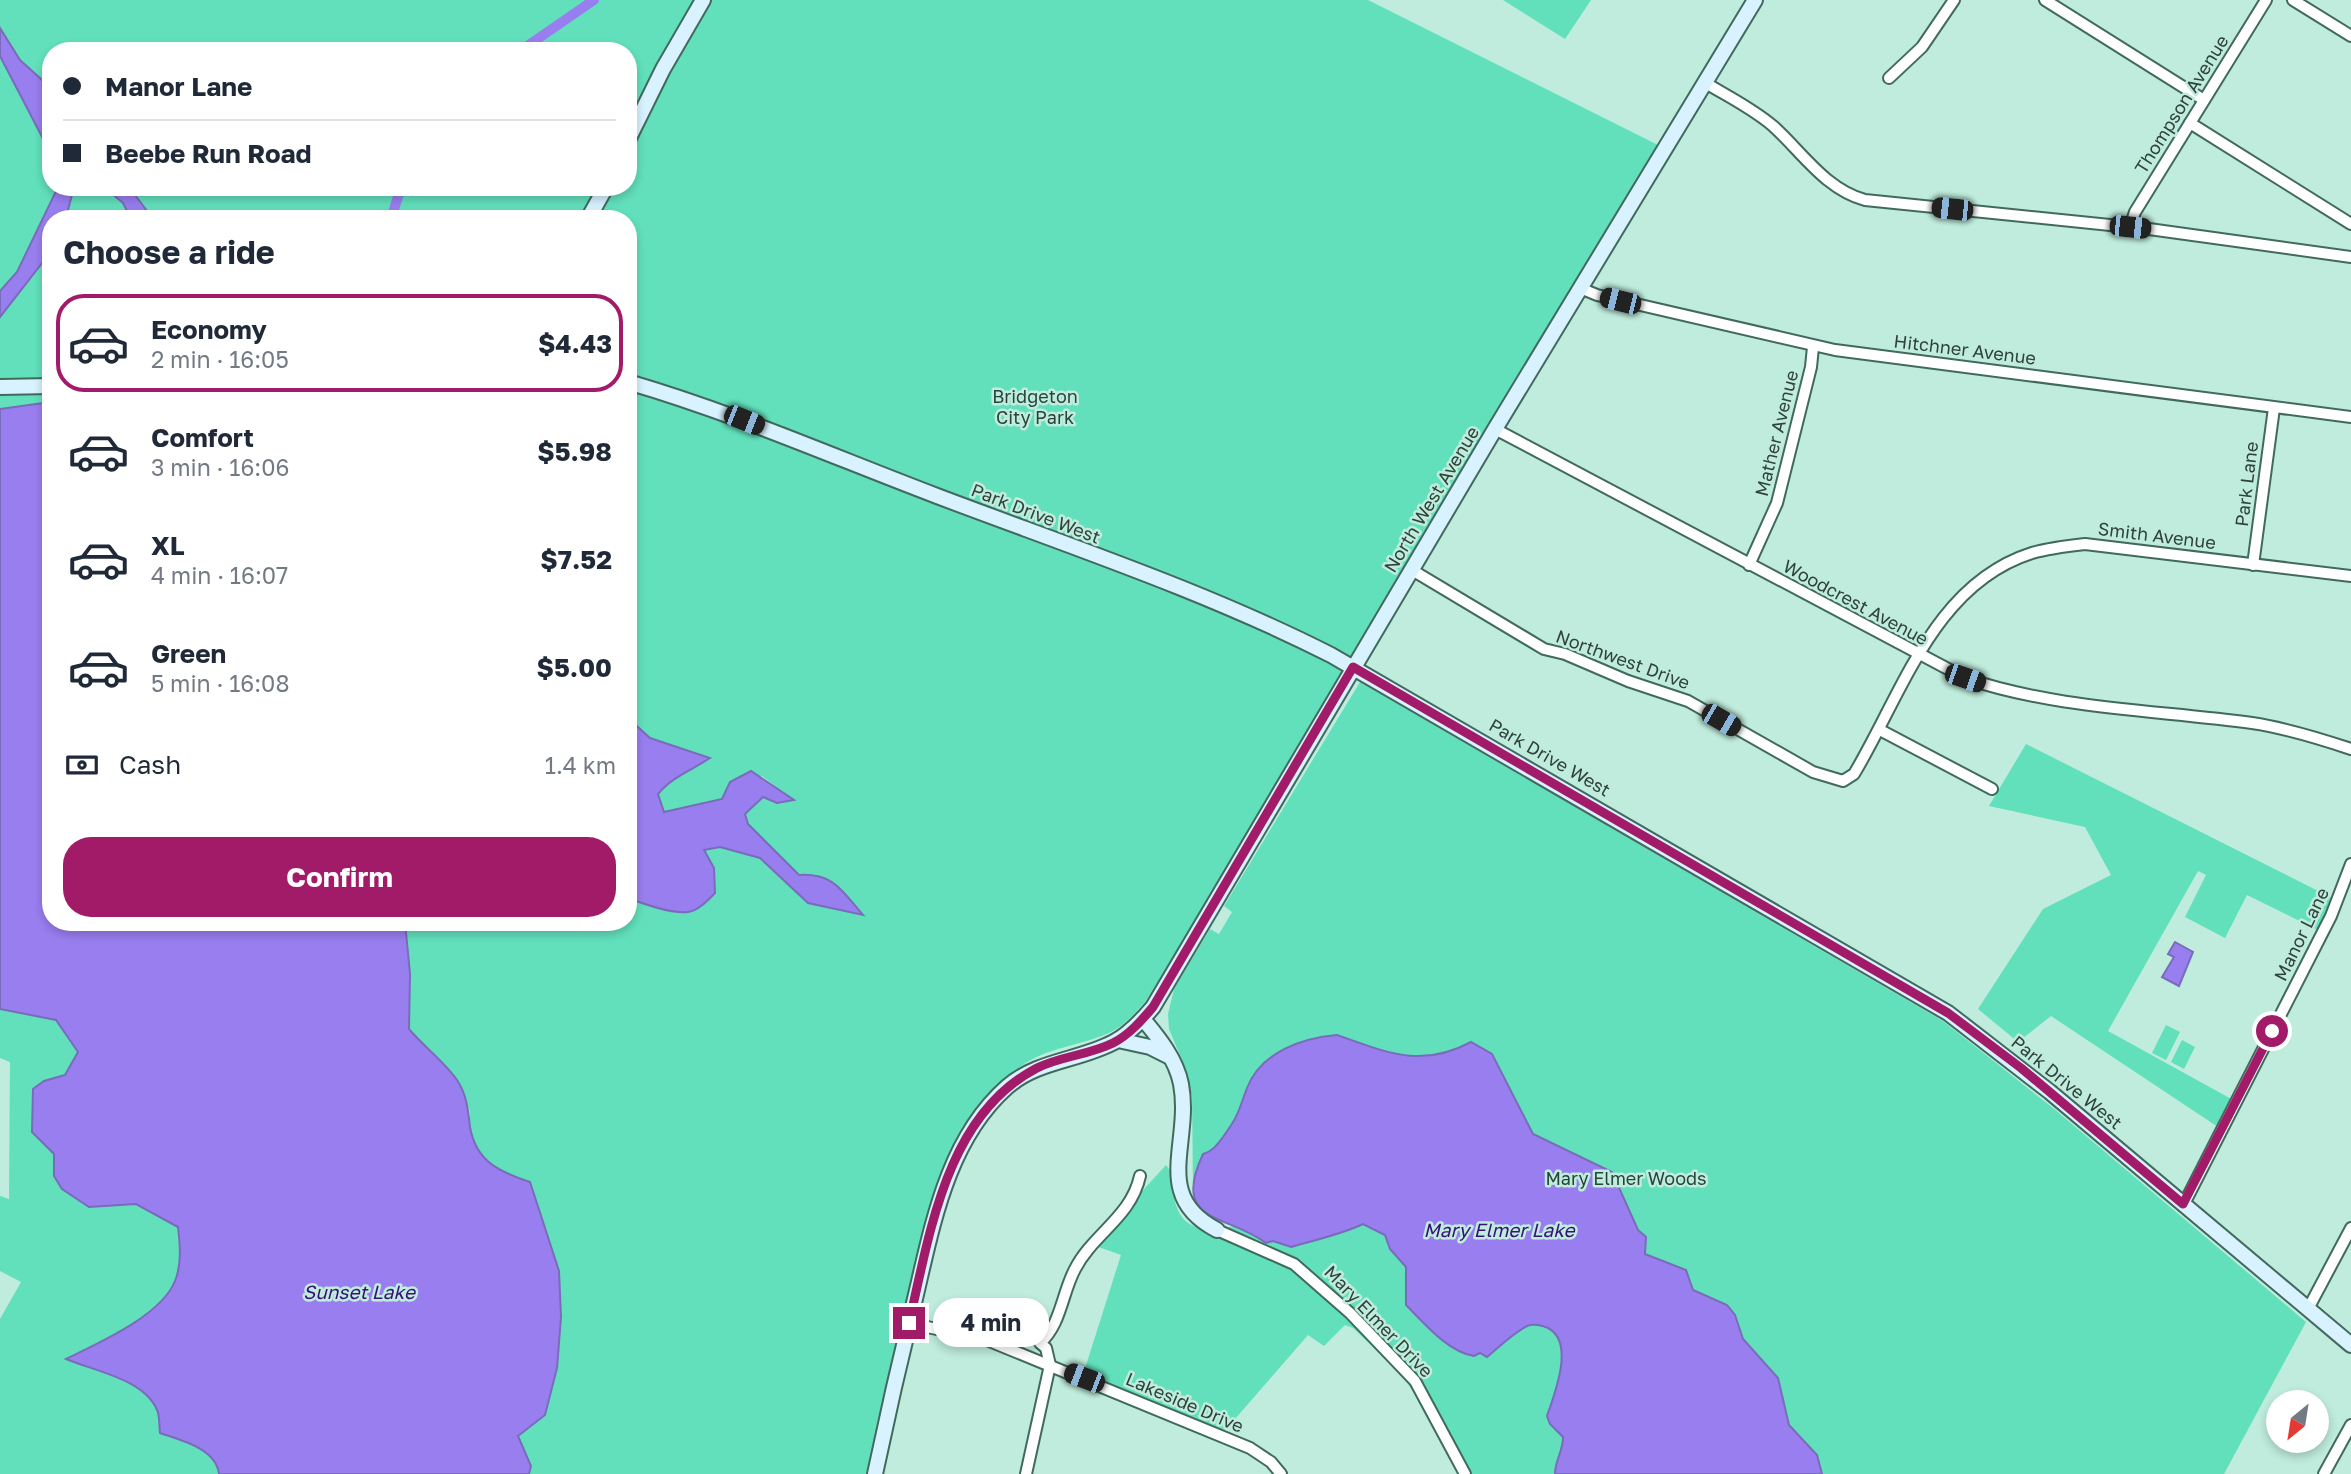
<!DOCTYPE html>
<html lang="en">
<head>
<meta charset="utf-8">
<style>
  body { margin:0; font-family:"Golos Text",sans-serif; background:#f2f2f3; color:#1f2937; height:100vh; display:flex; flex-direction:column; font-size:26px; white-space:nowrap }
  * { box-sizing:border-box; margin:0 }
  p { font-size:23px; color:#747a83 }
  .icon { flex:none; width:38px; height:38px; fill:none; stroke:currentColor; stroke-width:2; stroke-linecap:round; stroke-linejoin:round }
  .map { position:relative; flex:1; overflow:hidden }
  .sheet { position:absolute; left:42px; top:210px; width:595px; height:721px; display:flex; flex-direction:column; background:#fff; border-radius:28px; box-shadow:0 4px 10px #0003 }
  .sheet>* { flex:none }
  .top-card { position:absolute; left:42px; top:42px; width:595px; height:154px; border-radius:28px; box-shadow:0 4px 10px #0003; display:grid; align-content:center; height:154px; padding:0 21px; background:#fff }
  .needle { width:46px; rotate:210deg }
  .buttons { position:absolute; left:2266px; top:1390px; display:grid; gap:14px }
  .buttons a { display:grid; place-items:center; width:63px; height:63px; border-radius:50%; background:#fff; box-shadow:0 4px 10px #0003; font-size:35px }
  .end { position:absolute; width:32px; height:32px; margin:-16px; border:9px solid #a21b68; background:#fff; box-shadow:0 0 0 4px #fff }
  .from { border-radius:50% }
  .bubble { position:absolute; height:49px; border-radius:24px; background:#fff; box-shadow:0 4px 10px #0003; font-size:23px; font-weight:700; line-height:49px; text-align:center }
  .car { position:absolute; width:21px; height:42px; margin:-21px -10px; border-radius:9px; box-shadow:0 0 5px 2px #0007; background:linear-gradient(#222 24%,#8ab4d8 0 40%,#222 0 76%,#8ab4d8 0 86%,#222 0) }
  .top-card b { display:flex; align-items:center; gap:24px; height:66px; font-size:26px }
  .top-card b+b { border-top:2px solid #e0e1e3 }
  .top-card i { width:18px; height:18px; background:#1f2937 }
  ul { padding:0; list-style:none }
  li { display:flex; align-items:center; gap:21px; height:98px; margin:0 14px 10px; padding:0 7px; border:4px solid transparent; border-radius:28px }
  li div { flex:1 }
  li b { display:block; font-size:26px }
  li em { font-style:normal; font-weight:700 }
  li.selected { border-color:#a21b68 }
  li>.icon { width:63px; height:63px; stroke-width:1.5 }
  h2 { padding:0 21px; font-size:32px; line-height:84px }
  .pay { display:flex; align-items:center; gap:18px; height:77px; padding:0 21px; font-size:26px }
  .pay p { margin-inline-start:auto }
  .action { display:flex; gap:14px; margin-top:auto; padding:14px 21px }
  .action a { flex:1; height:80px; border-radius:28px; background:#a21b68; color:#fff; font-size:28px; font-weight:700; line-height:80px; text-align:center }
  .map>svg:first-child { display:block }
  .green { fill:#62e0bc; fill-rule:evenodd }
  .water { fill:#997ef0; stroke:#796cba; stroke-width:2 }
  .lines { fill:none; stroke-linecap:round; stroke-linejoin:round }
  .canal { stroke:#997ef0; stroke-width:10 }
  .street-casing { stroke:#416a5d; stroke-width:14 }
  .secondary-casing { stroke:#416a5d; stroke-width:18 }
  .street { stroke:#fff; stroke-width:10 }
  .secondary { stroke:#d8f2ff; stroke-width:14 }
  .route { stroke:#a21b68; stroke-width:9 }
  .labels { text-anchor:middle; dominant-baseline:central; stroke-width:5; stroke-linejoin:round; paint-order:stroke }
  .street-label { font-size:18px; fill:#2f423b; stroke:#bfecdc }
  .park-label { font-size:18px; fill:#26443a; stroke:#bfecdc }
  .water-label { font-size:19px; font-style:italic; fill:#381077; stroke:#bfecdc }
</style>
</head>
<body>
<div class="map">
<svg width="2351" height="1474" viewBox="0 0 2351 1474">
  <rect width="100%" height="100%" fill="#bfecdc"/>
  <g class="green">
    <path d="M0 0H1368L1664 148 1273 801 1145 1002C1134 1014 1124 1026 1109 1033 1080 1046 1047 1047 1020 1067 945 1127 926 1218 905 1307 892 1363 880 1418 868 1474H529L531 1466 518 1436 545 1415 557 1368 561 1317 559 1271 530 1182C500 1172 476 1162 470 1127 469 1120 471 1112 468 1106 458 1074 430 1053 409 1029L410 974 405 922H628V898L661 909 688 912 703 850 720 847 760 858 808 903 862 914 812 875 799 876 748 824 745 815 763 797 777 803 793 800 762 776 722 799 664 812 658 794C672 777 692 771 709 757L650 738 628 718V219H51V402L0 409ZM51 51H628V187H51Z"/>
    <polygon points="1503,0 1591,0 1565,39"/>
    <path d="M1360 682 1943 1021 2053 1108 2306 1322 2224 1474H1466C1436 1412 1404 1375 1353 1328L1345 1325 1324 1346 1308 1335 1221 1435 1082 1378 1121 1255 1093 1245 1166 1165C1175 1176 1172 1183 1174 1197 1181 1234 1207 1230 1236 1226L1198 1202 1193 1191 1192 1096 1184 1065 1169 1029 1168 1014 1174 989 1210 929 1219 934 1232 912 1224 906Z"/>
    <polygon points="2026,744 2336,900 2320,931 2247,895 2225,938 2185,917 2206,875 2198,871 2108,1031 2235,1101 2221,1129 2051,1016 2018,1042 1978,1009 2043,909 2111,875 2085,827 1989,806"/>
    <path d="M0 1009 56 1020 78 1053 65 1075 44 1081 32 1132 54 1154V1176L89 1207 136 1204 178 1227C179 1245 182 1264 175 1281 160 1319 98 1339 67 1359 93 1371 146 1381 157 1410 160 1416 159 1426 160 1433 180 1440 216 1448 219 1474H0V1319L21 1282 0 1271V1196L9 1199 10 1062 0 1058Z"/>
    <polygon points="2166,1025 2180,1032 2166,1060 2152,1053"/>
    <polygon points="2182,1040 2195,1047 2184,1069 2171,1062"/>
  </g>
  <g class="water">
    <polygon points="0,28 20,60 51,88 51,154 0,56"/>
    <polygon points="58,187 74,187 66,218 51,219 51,249 46,258 0,317 0,291 17,272"/>
    <polygon points="104,187 129,187 153,219 131,219 123,203"/>
    <path d="M51 402V922H405L410 974 409 1029C424 1047 444 1061 457 1080 467 1095 468 1110 470 1127 476 1162 500 1172 530 1182L559 1271 561 1317 557 1368 545 1415 518 1436 531 1466 529 1474H219C216 1448 180 1440 160 1433 159 1426 160 1416 157 1410 144 1379 94 1371 66 1359 98 1343 161 1316 175 1281 182 1264 180 1244 178 1227L136 1204 89 1207 62 1189 54 1176V1154L32 1132 33 1089 44 1081 65 1075 78 1052 56 1020 0 1009V409Z"/>
    <path d="M628 718 650 738 710 758C692 770 672 777 658 794L664 812 722 799 730 782 751 771 794 800 777 803 763 797 745 814 748 824 799 875C834 873 842 891 863 915L808 903 760 858 720 847 704 850 714 868 715 893C708 900 698 911 688 912 671 914 644 904 628 898Z"/>
    <polygon points="2175,942 2193,952 2179,986 2162,977 2174,957 2168,954"/>
    <path d="M1337 1035C1386 1052 1421 1069 1471 1042L1492 1054 1533 1134 1612 1172 1638 1230 1646 1237 1645 1254 1686 1270 1693 1290 1727 1305 1735 1315 1743 1339 1778 1378 1789 1425 1817 1455 1822 1474H1555C1555 1460 1563 1452 1563 1437L1550 1424 1547 1416C1555 1393 1575 1342 1548 1328 1541 1325 1534 1323 1527 1326 1513 1333 1499 1347 1487 1357L1480 1353 1474 1356C1448 1352 1424 1323 1406 1305V1267L1390 1249 1385 1235 1363 1224C1340 1235 1314 1240 1291 1247L1273 1241 1266 1243C1227 1213 1170 1225 1203 1154 1213 1151 1217 1145 1223 1137 1239 1115 1238 1112 1247 1088 1261 1052 1302 1038 1337 1035Z"/>
  </g>
  <g class="lines">
    <g class="canal">
      <polyline points="520,51 594,0"/>
      <polyline points="391,219 401,187"/>
    </g>
    <defs>
      <g id="street">
        <polyline points="2045,0 2204,100"/>
        <polyline points="2293,0 2351,36"/>
        <polyline points="1889,78 1922,47 1954,0"/>
        <path d="M1704 82C1727 96 1752 108 1773 126 1802 152 1825 189 1865 200L2149 229 2351 257"/>
        <polyline points="2190,123 2351,224"/>
        <polyline points="2130,227 2135,212 2266,0"/>
        <polyline points="1580,288 1597,295 1835,350 2351,417"/>
        <path d="M1495 429 1965 678C2056 709 2157 710 2252 723 2286 728 2318 738 2351 749"/>
        <polyline points="1749,565 1777,503 1811,367 1813,347"/>
        <polyline points="2253,565 2274,408"/>
        <path d="M1412 570 1544 649 1565 654 1628 681 1688 701 1813 772 1843 781 1854 774C1902 694 1934 584 2032 553 2049 548 2067 546 2085 544L2351 576"/>
        <polyline points="1880,730 1992,789"/>
        <polyline points="2184,1204 2331,916 2351,864"/>
        <polyline points="1217,1230 1294,1264 1350,1313 1415,1381 1465,1474"/>
        <polyline points="2308,1309 2351,1228"/>
        <polyline points="909,1323 987,1340 1250,1448 1271,1462 1281,1474"/>
        <path d="M1026 1474 1050 1365 1046 1348 1040 1343C1061 1325 1062 1293 1075 1269 1093 1234 1131 1217 1140 1176"/>
        <polyline points="2324,1474 2351,1425"/>
      </g>
      <g id="secondary">
        <polyline points="628,140 663,69 703,0"/>
        <polyline points="588,219 606,187"/>
        <path d="M628 382C734 413 834 457 937 496 1069 546 1205 591 1331 655L1948 1013 2050 1092 2351 1345"/>
        <polyline points="0,387 51,386"/>
        <path d="M1143 1019C1159 1038 1176 1059 1181 1084 1192 1143 1151 1196 1217 1230"/>
        <polyline points="1118,1040 1150,1047 1168,1056"/>
        <path d="M875 1474C887 1417 900 1360 914 1303 932 1228 946 1141 1007 1087 1038 1060 1078 1061 1114 1042 1129 1034 1142 1020 1153 1007L1495 429 1755 0"/>
      </g>
    </defs>
    <use href="#street" class="street-casing"/>
    <use href="#secondary" class="secondary-casing"/>
    <use href="#street" class="street"/>
    <use href="#secondary" class="secondary"/>
  </g>
  <g class="lines">
    <path class="route" d="M909 1323C930 1233 946 1115 1037 1068 1061 1056 1089 1055 1113 1043 1129 1035 1142 1020 1153 1007L1353 667 1948 1013 2021 1068 2183 1204 2272 1031"/>
  </g>
  <g class="labels">
    <g class="street-label">
      <text transform="translate(2181 104) rotate(-58)">Thompson Avenue</text>
      <text transform="translate(1965 349) rotate(7)">Hitchner Avenue</text>
      <text transform="translate(1776 433) rotate(-76)">Mather Avenue</text>
      <text transform="translate(2246 484) rotate(-83)">Park Lane</text>
      <text transform="translate(1431 499) rotate(-59)">North West Avenue</text>
      <text transform="translate(1036 513) rotate(21)">Park Drive West</text>
      <text transform="translate(2157 535) rotate(7)">Smith Avenue</text>
      <text transform="translate(1856 602) rotate(28)">Woodcrest Avenue</text>
      <text transform="translate(1623 659) rotate(20)">Northwest Drive</text>
      <text transform="translate(1550 757) rotate(30)">Park Drive West</text>
      <text transform="translate(2301 934) rotate(-64)">Manor Lane</text>
      <text transform="translate(2067 1082) rotate(39)">Park Drive West</text>
      <text transform="translate(1379 1321) rotate(46)">Mary Elmer Drive</text>
      <text transform="translate(1185 1402) rotate(23)">Lakeside Drive</text>
    </g>
    <g class="park-label">
      <text x="1035" y="396">Bridgeton<tspan x="1035" dy="21">City Park</tspan></text>
      <text x="1626" y="1178">Mary Elmer Woods</text>
    </g>
    <g class="water-label">
      <text x="1499" y="1229">Mary Elmer Lake</text>
      <text x="359" y="1291">Sunset Lake</text>
    </g>
  </g>
</svg>
<div class="buttons">
<a><svg class="needle" viewBox="-14 -14 28 28"><path d="M0-13l5 13h-10z" fill="#e53935"/><path d="M0 13l5-13h-10z" fill="#747a83"/></svg></a>
</div>
<i class="end from" style="left:2272px;top:1031px"></i>
<i class="end" style="left:909px;top:1323px"></i>
<div class="bubble" style="left:933px;top:1298px;width:116px">4 min</div>
<i class="car" style="left:1952px;top:209px;rotate:276deg"></i>
<i class="car" style="left:2130px;top:227px;rotate:96deg"></i>
<i class="car" style="left:1620px;top:301px;rotate:284deg"></i>
<i class="car" style="left:744px;top:420px;rotate:112deg"></i>
<i class="car" style="left:1965px;top:678px;rotate:109deg"></i>
<i class="car" style="left:1721px;top:720px;rotate:120deg"></i>
<i class="car" style="left:1084px;top:1378px;rotate:291deg"></i>
<div class="top-card">
<b><i class="from"></i>Manor Lane</b>
<b><i></i>Beebe Run Road</b>
</div>
<section class="sheet">
<h2>Choose a ride</h2>
<ul>
<li class="selected"><svg class="icon" aria-label="car" viewBox="0 0 24 24"><path d="M5 17H2v-5l4-1 3-4h7l3 4 3 1v5h-3M9 17h6M6 11h13"/><circle cx="7" cy="17" r="2"/><circle cx="17" cy="17" r="2"/></svg><div><b>Economy</b><p>2 min · 16:05</p></div><em>$4.43</em></li>
<li><svg class="icon" aria-label="car" viewBox="0 0 24 24"><path d="M5 17H2v-5l4-1 3-4h7l3 4 3 1v5h-3M9 17h6M6 11h13"/><circle cx="7" cy="17" r="2"/><circle cx="17" cy="17" r="2"/></svg><div><b>Comfort</b><p>3 min · 16:06</p></div><em>$5.98</em></li>
<li><svg class="icon" aria-label="car" viewBox="0 0 24 24"><path d="M5 17H2v-5l4-1 3-4h7l3 4 3 1v5h-3M9 17h6M6 11h13"/><circle cx="7" cy="17" r="2"/><circle cx="17" cy="17" r="2"/></svg><div><b>XL</b><p>4 min · 16:07</p></div><em>$7.52</em></li>
<li><svg class="icon" aria-label="car" viewBox="0 0 24 24"><path d="M5 17H2v-5l4-1 3-4h7l3 4 3 1v5h-3M9 17h6M6 11h13"/><circle cx="7" cy="17" r="2"/><circle cx="17" cy="17" r="2"/></svg><div><b>Green</b><p>5 min · 16:08</p></div><em>$5.00</em></li>
</ul>
<div class="pay"><svg class="icon" aria-label="cash" viewBox="0 0 24 24"><path d="M3 7h18v10H3z"/><circle cx="12" cy="12" r="2"/></svg>Cash<p>1.4 km</p></div>
<div class="action"><a>Confirm</a></div>
</section>
</div>
</body>
</html>
